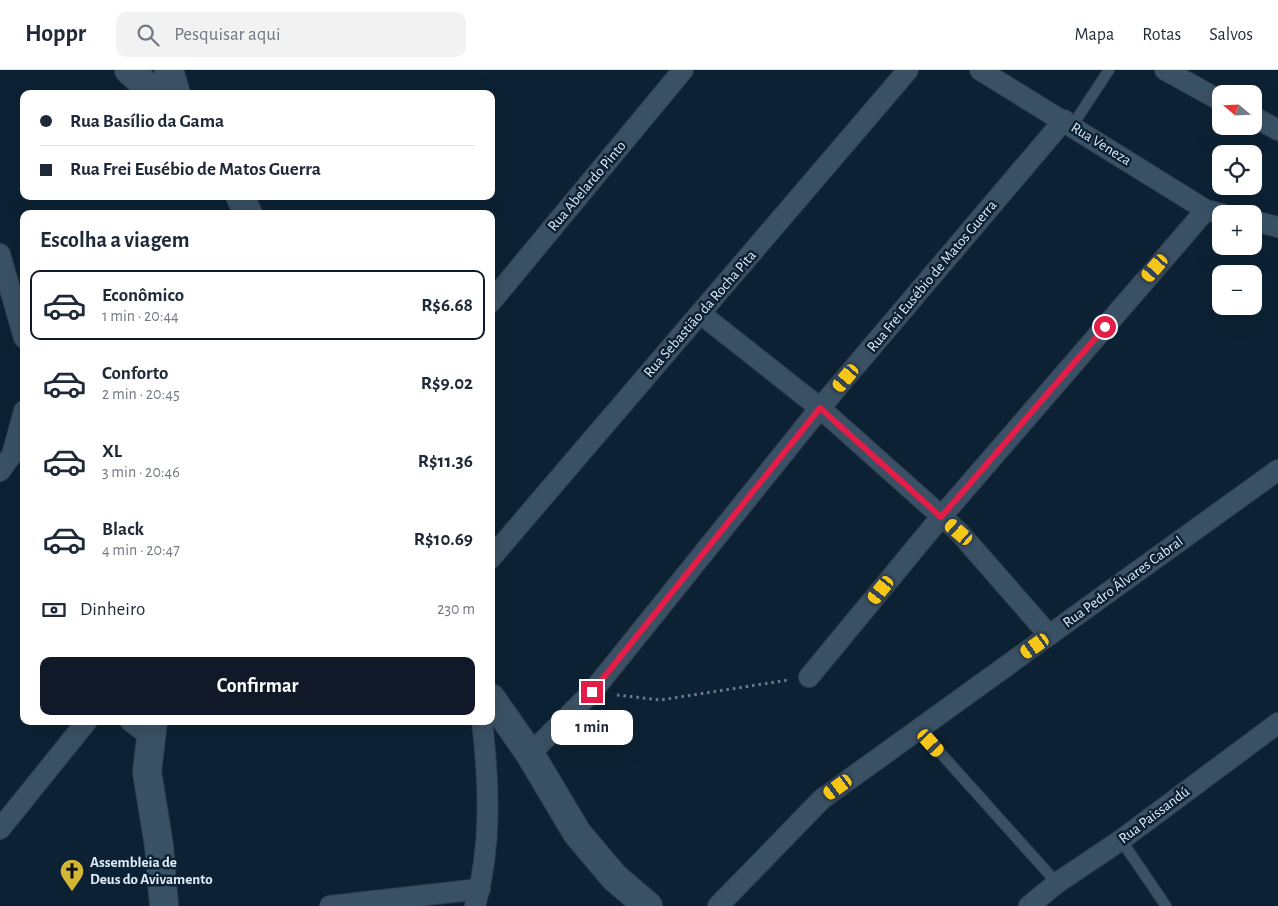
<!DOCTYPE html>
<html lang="pt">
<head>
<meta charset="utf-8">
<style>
  body { margin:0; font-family:"Alegreya Sans",sans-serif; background:#f2f2f3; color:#1f2937; height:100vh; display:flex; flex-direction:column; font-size:19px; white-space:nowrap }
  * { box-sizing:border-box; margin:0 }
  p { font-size:16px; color:#747a83 }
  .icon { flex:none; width:28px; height:28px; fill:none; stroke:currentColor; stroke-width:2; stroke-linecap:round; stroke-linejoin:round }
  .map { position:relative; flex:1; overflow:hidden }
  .panel { position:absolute; left:20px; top:140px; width:475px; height:515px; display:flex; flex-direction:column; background:#fff; border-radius:10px; box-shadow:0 5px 20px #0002 }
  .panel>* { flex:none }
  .guide { position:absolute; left:20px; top:20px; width:475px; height:110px; border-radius:10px; box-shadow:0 5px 20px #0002; display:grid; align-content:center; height:110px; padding:0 20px; background:#fff }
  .needle { width:32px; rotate:289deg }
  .controls { position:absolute; left:1212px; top:15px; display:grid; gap:10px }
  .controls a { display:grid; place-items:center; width:50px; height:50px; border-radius:10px; background:#fff; box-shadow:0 5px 20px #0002; font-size:25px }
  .end { position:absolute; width:22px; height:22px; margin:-11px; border:6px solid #e11d48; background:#fff; box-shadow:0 0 0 2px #fff }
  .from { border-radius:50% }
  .bubble { position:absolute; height:35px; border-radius:10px; background:#fff; box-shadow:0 5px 20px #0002; font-size:16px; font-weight:700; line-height:35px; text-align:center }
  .car { position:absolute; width:15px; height:30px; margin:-15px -8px; border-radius:6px; box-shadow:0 0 4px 1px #0007; background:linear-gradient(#f5c518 24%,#345 0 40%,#f5c518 0 76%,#345 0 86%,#f5c518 0) }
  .guide b { display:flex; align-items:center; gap:18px; height:48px; font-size:19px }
  .guide b+b { border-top:1px solid #e0e1e3 }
  .guide i { width:12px; height:12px; background:#1f2937 }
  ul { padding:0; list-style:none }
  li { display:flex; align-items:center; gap:15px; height:70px; margin:0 10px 8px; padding:0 10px; border:2px solid transparent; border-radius:10px }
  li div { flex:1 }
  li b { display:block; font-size:19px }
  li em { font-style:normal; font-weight:700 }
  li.current { border-color:#111827 }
  li>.icon { width:45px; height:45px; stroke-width:1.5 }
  h2 { padding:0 20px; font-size:22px; line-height:60px }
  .pay { display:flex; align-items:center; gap:12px; height:55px; padding:0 20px; font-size:19px }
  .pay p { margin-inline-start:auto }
  .primary-button { display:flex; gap:10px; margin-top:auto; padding:10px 20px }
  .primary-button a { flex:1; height:58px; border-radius:10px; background:#111827; color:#fff; font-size:20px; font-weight:700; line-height:58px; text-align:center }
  header { display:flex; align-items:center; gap:30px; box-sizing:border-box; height:70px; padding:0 25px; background:#fff; border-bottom:1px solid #e0e1e3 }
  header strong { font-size:24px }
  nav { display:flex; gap:28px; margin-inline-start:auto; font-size:18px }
  .search { width:350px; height:45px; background:#f2f2f3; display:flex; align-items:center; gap:12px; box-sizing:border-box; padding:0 18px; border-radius:10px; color:#747a83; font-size:19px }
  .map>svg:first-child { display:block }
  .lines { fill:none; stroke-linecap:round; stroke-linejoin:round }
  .service-casing { stroke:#313c4c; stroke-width:12 }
  .minor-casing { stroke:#313c4c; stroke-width:22 }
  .secondary-casing { stroke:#313c4c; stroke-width:30 }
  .path { stroke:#697b8b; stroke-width:3; stroke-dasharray:2.5 4; stroke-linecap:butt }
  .service { stroke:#3a5165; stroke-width:10 }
  .minor { stroke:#3a5165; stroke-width:20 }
  .secondary { stroke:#3a5165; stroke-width:28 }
  .route { stroke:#e11d48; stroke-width:6 }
  .labels { text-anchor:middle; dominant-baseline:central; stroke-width:5; stroke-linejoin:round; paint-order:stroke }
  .street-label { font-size:15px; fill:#dfecf8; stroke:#0c2234 }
  .poi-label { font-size:15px; font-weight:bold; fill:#dfecf8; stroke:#0c2234; text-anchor:start }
</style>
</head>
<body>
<header>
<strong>Hoppr</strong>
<div class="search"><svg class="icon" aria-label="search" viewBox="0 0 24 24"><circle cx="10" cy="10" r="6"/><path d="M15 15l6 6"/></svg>Pesquisar aqui</div>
<nav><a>Mapa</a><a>Rotas</a><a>Salvos</a></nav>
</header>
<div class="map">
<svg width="1278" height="836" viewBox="0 0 1278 836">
  <rect width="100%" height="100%" fill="#0c2234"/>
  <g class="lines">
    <defs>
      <g id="service">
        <polyline points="1072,56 1109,0"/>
        <polyline points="919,659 1057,813"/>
        <polyline points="1121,770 1166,836"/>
      </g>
      <g id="minor">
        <polyline points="980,0 1206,140 1222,144"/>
        <polyline points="1165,0 1221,31"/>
        <polyline points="1254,47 1278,60"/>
        <polyline points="1254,151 1278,157"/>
        <polyline points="0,184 24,268"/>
        <polyline points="491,232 683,0"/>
        <polyline points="701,244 820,338 959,462 1049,565"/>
        <polyline points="0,401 12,385 24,341"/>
        <polyline points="491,488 908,0"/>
        <polyline points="809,607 941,447 1206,140"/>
        <polyline points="130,651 150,666"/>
        <polyline points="530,684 592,622 820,338 1064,50"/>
        <polyline points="0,759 87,651"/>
        <polyline points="330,836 480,819"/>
        <path d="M475 836C492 776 489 713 482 651"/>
        <polyline points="718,836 822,729 1278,400"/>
        <polyline points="1029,836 1057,813 1121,770 1278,653"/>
      </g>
      <g id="secondary">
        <polyline points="129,0 156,24"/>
        <polyline points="169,0 176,24"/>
        <polyline points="240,126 248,144"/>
        <polyline points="491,628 530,684 577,763 615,808 648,836"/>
        <polyline points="153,651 147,702 159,776 164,836"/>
      </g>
    </defs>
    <use href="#service" class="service-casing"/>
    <use href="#minor" class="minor-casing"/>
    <use href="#secondary" class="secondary-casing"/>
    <polyline class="path" points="617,625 660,630 789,610"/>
    <use href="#service" class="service"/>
    <use href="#minor" class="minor"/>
    <use href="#secondary" class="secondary"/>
  </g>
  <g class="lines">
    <polyline class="route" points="592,622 820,338 941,447 1105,257"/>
  </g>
  <defs>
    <symbol id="church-pin" viewBox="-11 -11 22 30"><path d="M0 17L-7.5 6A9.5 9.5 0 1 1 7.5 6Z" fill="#d4b635" stroke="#0c2234"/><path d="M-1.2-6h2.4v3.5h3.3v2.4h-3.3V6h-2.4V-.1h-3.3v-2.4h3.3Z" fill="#111"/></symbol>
  </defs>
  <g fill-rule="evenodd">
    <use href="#church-pin" x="58" y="787" width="28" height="38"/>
  </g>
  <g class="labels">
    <g class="street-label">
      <text transform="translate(1101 74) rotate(32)">Rua Veneza</text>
      <text transform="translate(587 116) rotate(-50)">Rua Abelardo Pinto</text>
      <text transform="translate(932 206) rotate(-50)">Rua Frei Eusébio de Matos Guerra</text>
      <text transform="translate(700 244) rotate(-49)">Rua Sebastião da Rocha Pita</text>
      <text transform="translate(1123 512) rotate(-36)">Rua Pedro Álvares Cabral</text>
      <text transform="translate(1154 745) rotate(-37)">Rua Paissandú</text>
    </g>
    <g class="poi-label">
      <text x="90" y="792">Assembleia de<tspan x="90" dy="17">Deus do Avivamento</tspan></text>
    </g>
  </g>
</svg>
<div class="controls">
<a><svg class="needle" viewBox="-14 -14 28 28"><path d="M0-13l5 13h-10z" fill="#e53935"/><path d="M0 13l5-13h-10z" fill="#747a83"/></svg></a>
<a><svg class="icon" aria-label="locate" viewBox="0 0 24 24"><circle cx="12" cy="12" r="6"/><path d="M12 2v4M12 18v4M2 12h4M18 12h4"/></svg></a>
<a>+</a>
<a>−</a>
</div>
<i class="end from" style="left:1105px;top:257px"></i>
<i class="end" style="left:592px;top:622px"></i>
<div class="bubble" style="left:551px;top:640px;width:82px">1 min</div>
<i class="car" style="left:1155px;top:198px;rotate:221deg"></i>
<i class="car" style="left:846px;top:308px;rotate:220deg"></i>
<i class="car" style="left:959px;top:462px;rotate:311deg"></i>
<i class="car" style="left:881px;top:520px;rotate:219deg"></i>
<i class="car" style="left:1035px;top:576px;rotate:235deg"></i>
<i class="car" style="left:931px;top:673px;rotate:138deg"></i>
<i class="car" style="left:838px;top:717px;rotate:234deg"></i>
<div class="guide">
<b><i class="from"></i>Rua Basílio da Gama</b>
<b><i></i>Rua Frei Eusébio de Matos Guerra</b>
</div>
<section class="panel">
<h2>Escolha a viagem</h2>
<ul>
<li class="current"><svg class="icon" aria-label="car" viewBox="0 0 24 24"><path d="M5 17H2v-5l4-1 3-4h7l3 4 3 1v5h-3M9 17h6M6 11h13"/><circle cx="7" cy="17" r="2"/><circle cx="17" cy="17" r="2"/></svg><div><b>Econômico</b><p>1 min · 20:44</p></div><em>R$6.68</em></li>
<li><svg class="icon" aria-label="car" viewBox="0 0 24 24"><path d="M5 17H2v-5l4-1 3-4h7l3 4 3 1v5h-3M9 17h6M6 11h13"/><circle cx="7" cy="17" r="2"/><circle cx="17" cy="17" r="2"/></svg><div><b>Conforto</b><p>2 min · 20:45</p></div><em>R$9.02</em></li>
<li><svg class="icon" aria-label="car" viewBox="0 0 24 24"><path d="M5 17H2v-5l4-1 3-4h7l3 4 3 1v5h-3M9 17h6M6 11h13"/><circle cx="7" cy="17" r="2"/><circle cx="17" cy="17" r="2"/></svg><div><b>XL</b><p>3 min · 20:46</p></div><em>R$11.36</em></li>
<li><svg class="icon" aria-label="car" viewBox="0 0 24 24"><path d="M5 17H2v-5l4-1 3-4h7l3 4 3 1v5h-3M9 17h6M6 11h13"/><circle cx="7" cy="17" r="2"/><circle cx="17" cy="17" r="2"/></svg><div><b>Black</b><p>4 min · 20:47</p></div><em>R$10.69</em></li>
</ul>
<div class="pay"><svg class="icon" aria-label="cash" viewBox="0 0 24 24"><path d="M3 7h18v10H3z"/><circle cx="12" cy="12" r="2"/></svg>Dinheiro<p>230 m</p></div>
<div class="primary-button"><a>Confirmar</a></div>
</section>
</div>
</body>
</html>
